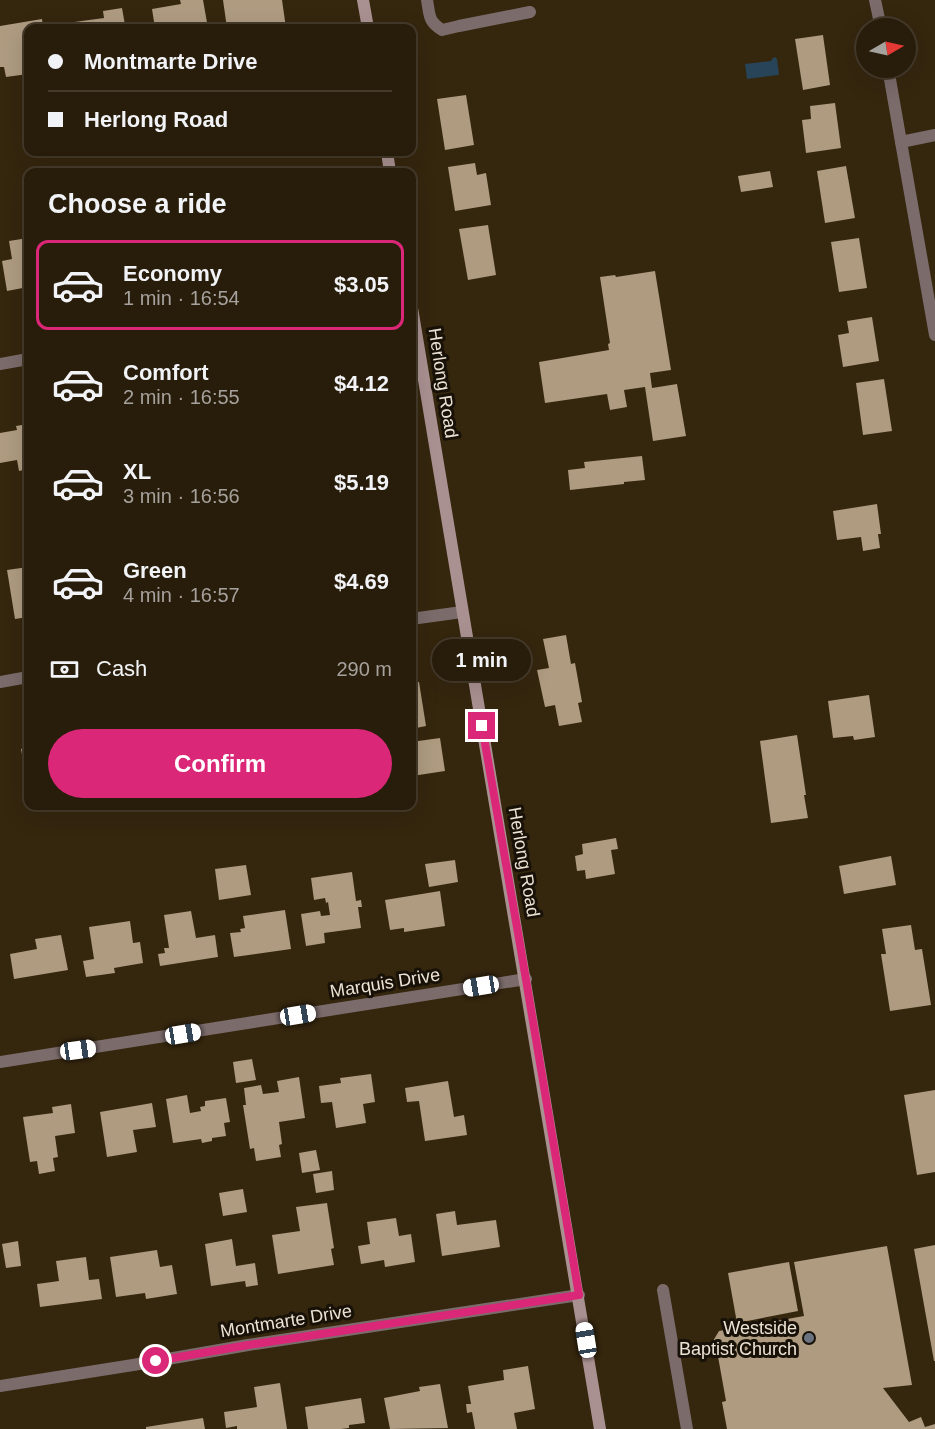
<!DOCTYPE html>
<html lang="en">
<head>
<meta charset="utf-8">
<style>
  body { margin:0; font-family:Arial,sans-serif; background:#342918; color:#f1f3f6; height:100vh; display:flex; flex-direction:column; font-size:22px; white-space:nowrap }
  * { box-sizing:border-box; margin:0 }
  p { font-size:20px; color:#a5a19c }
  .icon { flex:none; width:33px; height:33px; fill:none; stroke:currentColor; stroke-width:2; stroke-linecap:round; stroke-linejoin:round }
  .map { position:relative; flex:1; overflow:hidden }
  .sheet { position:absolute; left:24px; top:168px; width:392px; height:642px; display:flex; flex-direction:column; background:#281c0a; border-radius:12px; box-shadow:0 6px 24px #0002,0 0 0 2px #443a2b }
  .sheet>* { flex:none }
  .banner { position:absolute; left:24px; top:24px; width:392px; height:132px; border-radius:12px; box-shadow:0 6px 24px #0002,0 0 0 2px #443a2b; display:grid; align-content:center; height:132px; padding:0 24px; background:#281c0a }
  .needle { width:39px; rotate:81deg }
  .controls { position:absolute; left:856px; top:18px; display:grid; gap:12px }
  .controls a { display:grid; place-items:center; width:60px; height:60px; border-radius:50%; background:#281c0a; box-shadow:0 6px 24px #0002,0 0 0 2px #443a2b; font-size:30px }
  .end { position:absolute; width:27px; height:27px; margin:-14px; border:8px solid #db2777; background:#fff; box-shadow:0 0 0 3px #fff }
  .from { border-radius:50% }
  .bubble { position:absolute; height:42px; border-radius:21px; background:#281c0a; box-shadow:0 6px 24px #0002,0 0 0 2px #443a2b; font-size:20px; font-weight:700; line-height:42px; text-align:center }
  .car { position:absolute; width:18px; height:36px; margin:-18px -9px; border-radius:8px; box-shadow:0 0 4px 2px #0007; background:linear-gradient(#fff 24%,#345 0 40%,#fff 0 76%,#345 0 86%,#fff 0) }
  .banner b { display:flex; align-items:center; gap:21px; height:57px; font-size:22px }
  .banner b+b { border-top:2px solid #443a2b }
  .banner i { width:15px; height:15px; background:#f1f3f6 }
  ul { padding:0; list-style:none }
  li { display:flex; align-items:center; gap:18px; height:90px; margin:0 12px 9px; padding:0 12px; border:3px solid transparent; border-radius:12px }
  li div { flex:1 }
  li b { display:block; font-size:22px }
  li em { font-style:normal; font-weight:700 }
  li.selected { border-color:#db2777 }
  li>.icon { width:54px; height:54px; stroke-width:1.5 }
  h2 { padding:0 24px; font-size:27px; line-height:72px }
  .pay { display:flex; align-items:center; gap:15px; height:66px; padding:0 24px; font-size:22px }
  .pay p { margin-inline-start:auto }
  .primary-button { display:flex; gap:12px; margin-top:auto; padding:12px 24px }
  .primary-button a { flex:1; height:69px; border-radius:36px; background:#db2777; color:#fff; font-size:24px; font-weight:700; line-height:69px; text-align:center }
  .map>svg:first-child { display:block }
  .water { fill:#274458 }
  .building { fill:#ae9b80 }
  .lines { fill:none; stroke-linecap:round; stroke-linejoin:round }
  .lane { stroke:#7b6b6b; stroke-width:12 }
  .street { stroke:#7b6b6b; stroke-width:12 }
  .secondary { stroke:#aa9191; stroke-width:12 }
  .route { stroke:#db2777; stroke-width:8 }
  .worship-dot { fill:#6b7280; stroke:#171107; stroke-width:2 }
  .labels { text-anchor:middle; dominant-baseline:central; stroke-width:6; stroke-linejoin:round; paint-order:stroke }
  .street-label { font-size:18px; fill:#ede3d5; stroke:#171107 }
  .poi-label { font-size:18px; fill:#ede3d5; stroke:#171107; text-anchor:end }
</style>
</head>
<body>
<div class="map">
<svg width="935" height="1429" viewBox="0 0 935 1429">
  <rect width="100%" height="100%" fill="#35260e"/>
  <polygon class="water" points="775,57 777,59 779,74 778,75 747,79 745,64 771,61 773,58"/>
  <g class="building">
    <polygon points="180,0 203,0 208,28 155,28 152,9 181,4"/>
    <polygon points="223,0 282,0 286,28 227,28"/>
    <polygon points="122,8 125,25 128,24 128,28 68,28 67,23 104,18 103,11"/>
    <polygon points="42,19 43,28 28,28 28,74 6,77 4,67 0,67 0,26"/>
    <polygon points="823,35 830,85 803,90 795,39"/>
    <polygon points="466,95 474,145 445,150 437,99"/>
    <polygon points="835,103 841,148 806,153 802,120 811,119 810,106"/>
    <polygon points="475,163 477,175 486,173 491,205 455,211 448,167"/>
    <polygon points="846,166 855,218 825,223 817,171"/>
    <polygon points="770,171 773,187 741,192 738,176"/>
    <polygon points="488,225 496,275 468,280 459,229"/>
    <polygon points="28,238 28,287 7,291 2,261 12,259 9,241"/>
    <polygon points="859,238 867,288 839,292 831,242"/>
    <polygon points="655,271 671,370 650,373 652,388 677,384 686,436 653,441 645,387 624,390 627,407 610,410 607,394 545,403 539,362 609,350 608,344 610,343 600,277 615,275 616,277"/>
    <polygon points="872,317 879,361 843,367 838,335 849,333 847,321"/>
    <polygon points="884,379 892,431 863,435 856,383"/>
    <polygon points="28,424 28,469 19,471 17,460 0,463 0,433 17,430 16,426"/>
    <polygon points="642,456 645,480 624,482 624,484 570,490 568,470 585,468 584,462"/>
    <polygon points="877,504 881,534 878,534 880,548 863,551 861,537 837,540 833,511"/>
    <polygon points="28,567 28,617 15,619 7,570"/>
    <polygon points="566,635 571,664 575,663 582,702 578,703 582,722 559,726 555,705 545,707 537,670 549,668 543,639"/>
    <polygon points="419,682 426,726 411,729 411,683"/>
    <polygon points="869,695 875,737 854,740 853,736 833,738 828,701"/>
    <polygon points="797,735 806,795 804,795 808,818 771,823 760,741"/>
    <polygon points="440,738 445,771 412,776 411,742"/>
    <polygon points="28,747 28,764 24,765 21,749"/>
    <polygon points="616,838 618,849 611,850 615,874 586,879 585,870 577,871 575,856 583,854 582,844"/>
    <polygon points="891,856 896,885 844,894 839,866"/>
    <polygon points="455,860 458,882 429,887 425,864"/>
    <polygon points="246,865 251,895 219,900 215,869"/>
    <polygon points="352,872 356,901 361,900 362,907 358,907 361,928 324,933 325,943 306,946 301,914 320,911 321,916 330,915 328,902 326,903 325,898 314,900 311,878"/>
    <polygon points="440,891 445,926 404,932 404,928 390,930 385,900"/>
    <polygon points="285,910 291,949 234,957 230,933 241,932 240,929 245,928 243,916"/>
    <polygon points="191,911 196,938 215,935 218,957 160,966 158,954 165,953 164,948 169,948 164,915"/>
    <polygon points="130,921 133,943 140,942 143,963 114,968 115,973 86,977 83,961 94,959 89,927"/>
    <polygon points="911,925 915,950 922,949 931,1005 890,1011 881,954 886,954 882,929"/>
    <polygon points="61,935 68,970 14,979 10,954 37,949 35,939"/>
    <polygon points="252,1059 256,1080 236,1083 233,1062"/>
    <polygon points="371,1074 375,1102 363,1104 366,1123 336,1128 332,1102 321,1103 319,1086 341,1083 340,1078"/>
    <polygon points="299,1077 305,1118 279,1122 282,1144 279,1145 281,1157 256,1161 254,1148 250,1149 243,1105 246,1105 244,1088 261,1085 263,1094 279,1092 277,1081"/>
    <polygon points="448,1081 454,1117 464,1115 467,1135 425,1141 419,1101 407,1102 405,1088"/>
    <polygon points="935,1090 935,1172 917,1175 904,1095"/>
    <polygon points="187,1095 190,1113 201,1111 200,1107 205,1106 205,1101 226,1098 230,1122 224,1123 226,1136 212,1138 212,1141 202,1143 201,1139 173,1143 166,1099"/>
    <polygon points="152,1103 156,1127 133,1130 137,1152 107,1157 100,1112"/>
    <polygon points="71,1104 75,1133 55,1136 58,1157 53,1158 55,1171 39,1174 37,1161 30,1162 23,1117 53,1113 52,1107"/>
    <polygon points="316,1150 320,1170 302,1173 299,1153"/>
    <polygon points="332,1171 334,1190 316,1193 313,1174"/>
    <polygon points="243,1189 247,1212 223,1216 219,1193"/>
    <polygon points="327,1203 334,1248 331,1249 334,1265 278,1274 272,1235 300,1231 296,1207"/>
    <polygon points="455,1211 457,1225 496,1220 500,1247 442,1256 436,1214"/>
    <polygon points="396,1218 399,1236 411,1234 415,1262 385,1267 384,1260 361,1264 358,1246 370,1244 367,1222"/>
    <polygon points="232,1239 236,1266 255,1263 258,1285 246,1287 245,1281 211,1286 205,1244"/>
    <polygon points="18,1241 21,1266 6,1268 2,1244"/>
    <polygon points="935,1245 935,1361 934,1361 914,1249"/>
    <polygon points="887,1246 912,1385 883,1388 909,1422 921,1417 925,1427 935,1424 935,1429 727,1429 722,1402 726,1401 717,1351 710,1346 719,1331 804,1316 794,1262"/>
    <polygon points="157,1250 160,1267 172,1265 177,1294 146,1299 145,1293 116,1297 110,1257"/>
    <polygon points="86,1257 89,1280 99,1279 102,1299 40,1307 37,1284 59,1281 56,1261"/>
    <polygon points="789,1262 798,1311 737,1323 728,1273"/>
    <polygon points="528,1366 535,1409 514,1413 517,1429 475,1429 472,1412 467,1413 466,1404 471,1404 468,1386 504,1380 503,1370"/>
    <polygon points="280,1383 287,1429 237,1429 237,1426 226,1428 224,1412 257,1407 254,1387"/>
    <polygon points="440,1384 448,1428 390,1429 384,1398 420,1391 419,1387"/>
    <polygon points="361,1398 365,1423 349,1425 349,1428 341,1429 308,1429 305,1407"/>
    <polygon points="203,1418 205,1429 146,1429 146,1427"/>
  </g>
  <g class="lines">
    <g class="lane">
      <path d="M427 0C430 16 428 21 442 30L459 26 530 12"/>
      <polyline points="663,1290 687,1429"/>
    </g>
    <g class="street">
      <polyline points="875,0 881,28"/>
      <polyline points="888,68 935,335"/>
      <polyline points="901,142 935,135"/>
      <polyline points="0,364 28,359"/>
      <polyline points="411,619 462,612"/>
      <polyline points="0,682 28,677"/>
      <polyline points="0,1062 526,979"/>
      <polyline points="0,1386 133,1365 248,1345 579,1295"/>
    </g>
    <g class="secondary">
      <polyline points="363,0 368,28"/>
      <polyline points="387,152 390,172"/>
      <path d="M411 302C472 678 540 1053 600 1429"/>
    </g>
  </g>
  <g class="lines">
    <polyline class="route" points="156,1361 248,1345 579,1295 522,956 482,726"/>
  </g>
  <circle class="worship-dot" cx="809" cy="1338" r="6"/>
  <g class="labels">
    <g class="street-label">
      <text transform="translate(443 383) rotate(81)">Herlong Road</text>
      <text transform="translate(524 862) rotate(80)">Herlong Road</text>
      <text transform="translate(385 983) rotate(-9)">Marquis Drive</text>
      <text transform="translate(286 1321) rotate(-9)">Montmarte Drive</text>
    </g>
    <g class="poi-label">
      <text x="797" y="1328">Westside<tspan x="797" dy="21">Baptist Church</tspan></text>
    </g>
  </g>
</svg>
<div class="controls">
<a><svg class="needle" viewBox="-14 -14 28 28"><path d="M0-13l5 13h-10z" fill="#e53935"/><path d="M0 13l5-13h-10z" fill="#a5a19c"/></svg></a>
</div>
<i class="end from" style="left:156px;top:1361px"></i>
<i class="end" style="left:482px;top:726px"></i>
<div class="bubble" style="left:432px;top:639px;width:99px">1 min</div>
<i class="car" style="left:481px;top:986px;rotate:261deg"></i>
<i class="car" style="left:298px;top:1015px;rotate:81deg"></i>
<i class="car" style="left:183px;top:1034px;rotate:81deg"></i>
<i class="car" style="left:78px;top:1050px;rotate:82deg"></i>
<i class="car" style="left:586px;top:1340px;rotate:351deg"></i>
<div class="banner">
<b><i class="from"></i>Montmarte Drive</b>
<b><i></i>Herlong Road</b>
</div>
<section class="sheet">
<h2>Choose a ride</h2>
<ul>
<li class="selected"><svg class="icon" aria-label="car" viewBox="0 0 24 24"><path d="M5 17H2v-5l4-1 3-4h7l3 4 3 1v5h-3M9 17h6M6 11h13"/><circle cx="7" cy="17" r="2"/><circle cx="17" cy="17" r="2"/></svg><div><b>Economy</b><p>1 min · 16:54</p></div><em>$3.05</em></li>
<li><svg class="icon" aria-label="car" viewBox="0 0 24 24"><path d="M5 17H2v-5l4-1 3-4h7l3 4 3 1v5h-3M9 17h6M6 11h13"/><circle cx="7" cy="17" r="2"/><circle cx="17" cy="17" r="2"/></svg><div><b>Comfort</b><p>2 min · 16:55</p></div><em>$4.12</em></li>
<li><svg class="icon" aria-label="car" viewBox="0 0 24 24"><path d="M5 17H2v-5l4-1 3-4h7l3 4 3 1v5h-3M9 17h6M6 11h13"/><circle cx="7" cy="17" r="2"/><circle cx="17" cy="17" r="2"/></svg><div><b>XL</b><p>3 min · 16:56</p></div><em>$5.19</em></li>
<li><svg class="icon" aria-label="car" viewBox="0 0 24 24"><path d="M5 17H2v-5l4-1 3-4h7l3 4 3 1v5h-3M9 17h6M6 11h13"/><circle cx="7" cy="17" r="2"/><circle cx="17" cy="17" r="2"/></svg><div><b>Green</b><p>4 min · 16:57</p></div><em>$4.69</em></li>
</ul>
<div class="pay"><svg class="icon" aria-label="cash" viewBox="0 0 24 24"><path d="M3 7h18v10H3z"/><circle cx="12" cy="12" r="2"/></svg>Cash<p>290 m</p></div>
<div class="primary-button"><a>Confirm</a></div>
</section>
</div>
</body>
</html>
